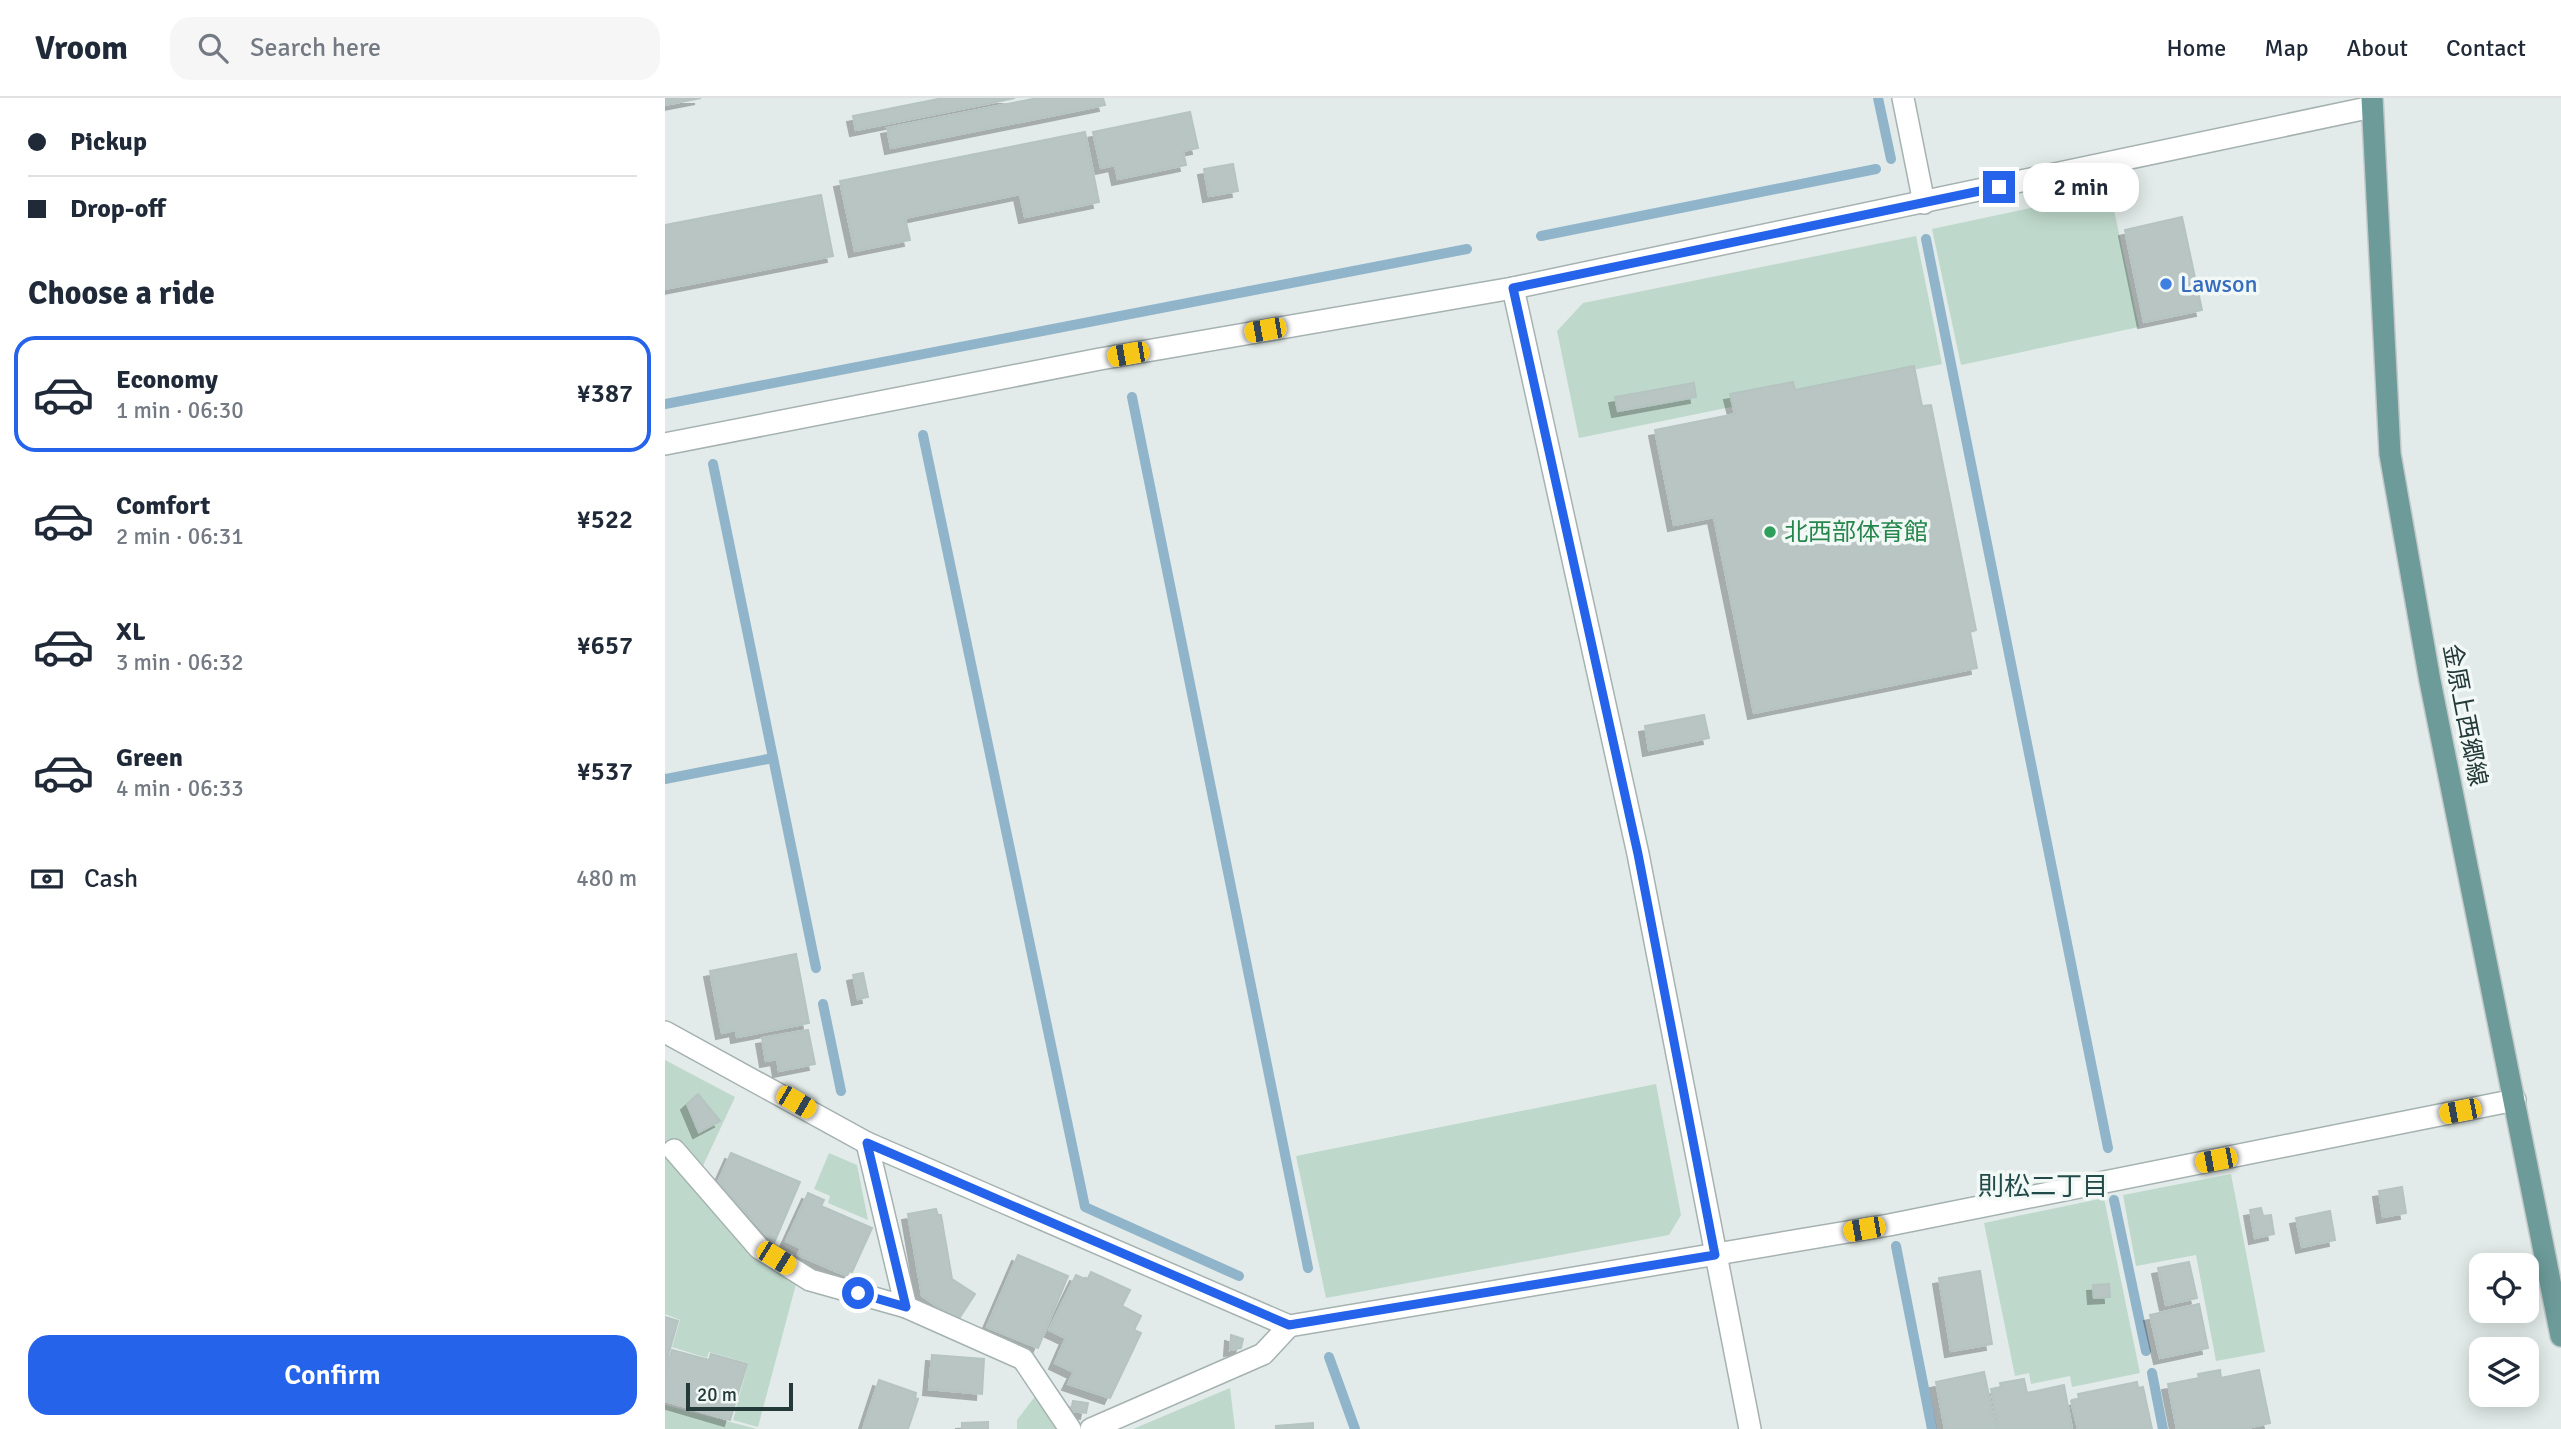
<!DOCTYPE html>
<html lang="en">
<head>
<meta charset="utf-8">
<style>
  body { margin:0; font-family:Signika,"Noto Sans JP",sans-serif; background:#f6f6f7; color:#1f2937; height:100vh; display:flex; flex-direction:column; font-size:26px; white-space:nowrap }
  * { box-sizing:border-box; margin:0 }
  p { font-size:23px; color:#747a83 }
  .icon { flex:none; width:38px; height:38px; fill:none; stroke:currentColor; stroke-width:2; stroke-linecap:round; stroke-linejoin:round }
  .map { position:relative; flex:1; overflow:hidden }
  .drawer { display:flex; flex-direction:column; background:#fff; width:665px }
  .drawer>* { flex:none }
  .guide { display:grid; align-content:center; height:154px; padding:0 28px; background:#fff }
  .buttons { position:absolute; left:1804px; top:1155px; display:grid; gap:14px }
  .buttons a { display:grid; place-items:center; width:70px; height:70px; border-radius:14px; background:#fff; box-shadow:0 4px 18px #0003; font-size:35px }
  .scale { position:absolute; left:21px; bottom:18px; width:107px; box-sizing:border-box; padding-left:7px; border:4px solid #243a38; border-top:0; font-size:19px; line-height:24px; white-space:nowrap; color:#243a38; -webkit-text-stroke:5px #f2f8f6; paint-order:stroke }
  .end { position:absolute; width:32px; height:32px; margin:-16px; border:9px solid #2563eb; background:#fff; box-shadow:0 0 0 4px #fff }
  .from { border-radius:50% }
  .bubble { position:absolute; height:49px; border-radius:21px; background:#fff; box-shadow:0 4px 18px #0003; font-size:23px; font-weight:600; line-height:49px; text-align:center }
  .car { position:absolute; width:21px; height:42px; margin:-21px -10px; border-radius:9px; box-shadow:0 0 5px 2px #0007; background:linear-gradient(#f5c518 24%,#345 0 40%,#f5c518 0 76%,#345 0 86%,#f5c518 0) }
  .guide b { display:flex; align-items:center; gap:24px; height:66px; font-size:26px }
  .guide b+b { border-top:2px solid #e0e1e3 }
  .guide i { width:18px; height:18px; background:#1f2937 }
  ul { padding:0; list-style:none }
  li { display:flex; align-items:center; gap:21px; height:116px; margin:0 14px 10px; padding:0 14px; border:4px solid transparent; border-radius:21px }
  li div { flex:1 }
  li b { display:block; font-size:26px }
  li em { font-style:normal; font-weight:600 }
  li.selected { border-color:#2563eb }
  li>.icon { width:63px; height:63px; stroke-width:1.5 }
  h2 { padding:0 28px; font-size:32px; line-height:84px }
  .pay { display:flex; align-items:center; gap:18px; height:77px; padding:0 28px; font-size:26px }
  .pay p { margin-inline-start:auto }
  .primary-button { display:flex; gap:14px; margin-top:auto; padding:14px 28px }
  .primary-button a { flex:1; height:80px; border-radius:21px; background:#2563eb; color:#fff; font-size:28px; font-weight:600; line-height:80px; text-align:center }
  header { display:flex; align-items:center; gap:42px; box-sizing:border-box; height:98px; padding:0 35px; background:#fff; border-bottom:2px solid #e0e1e3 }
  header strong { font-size:33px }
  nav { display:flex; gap:38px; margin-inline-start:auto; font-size:24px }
  .search { width:490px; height:63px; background:#f6f6f7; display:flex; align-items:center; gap:18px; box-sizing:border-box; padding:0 24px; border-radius:21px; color:#747a83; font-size:26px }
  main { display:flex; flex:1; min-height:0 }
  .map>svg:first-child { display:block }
  .green { fill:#bed9cb }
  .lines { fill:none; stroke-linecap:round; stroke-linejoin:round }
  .stream { stroke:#90b5ca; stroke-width:10 }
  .building { fill:#b8c5c2; stroke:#b5c4c1; stroke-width:2; filter:url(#shadow) }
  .minor-casing { stroke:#a5b2b0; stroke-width:24 }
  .major-casing { stroke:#c2c8c7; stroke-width:24 }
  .minor { stroke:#fff; stroke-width:21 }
  .major { stroke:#6c9b99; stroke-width:21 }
  .route { stroke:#2563eb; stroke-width:9 }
  .shop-dot { fill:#3f7fe0; stroke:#f2f8f6; stroke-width:2.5 }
  .leisure-dot { fill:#2e9e5b; stroke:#f2f8f6; stroke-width:2.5 }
  .labels { text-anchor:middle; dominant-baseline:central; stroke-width:7; stroke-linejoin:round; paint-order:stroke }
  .shop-label { font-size:24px; fill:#366cbe; stroke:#f2f8f6; text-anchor:start }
  .leisure-label { font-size:24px; fill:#27864d; stroke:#f2f8f6; text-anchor:start }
  .street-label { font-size:24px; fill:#243a38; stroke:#f2f8f6 }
  .neighbourhood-label { font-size:26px; fill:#224a48; stroke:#f2f8f6 }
</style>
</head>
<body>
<header>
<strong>Vroom</strong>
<div class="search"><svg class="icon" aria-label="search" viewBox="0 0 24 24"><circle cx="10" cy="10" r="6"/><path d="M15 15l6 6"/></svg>Search here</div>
<nav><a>Home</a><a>Map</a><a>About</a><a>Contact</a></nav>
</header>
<main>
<section class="drawer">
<div class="guide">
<b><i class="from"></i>Pickup</b>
<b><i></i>Drop-off</b>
</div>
<h2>Choose a ride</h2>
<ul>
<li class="selected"><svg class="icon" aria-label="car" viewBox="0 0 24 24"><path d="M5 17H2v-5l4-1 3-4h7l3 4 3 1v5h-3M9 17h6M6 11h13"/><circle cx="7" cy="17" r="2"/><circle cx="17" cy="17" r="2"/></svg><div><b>Economy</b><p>1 min · 06:30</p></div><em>¥387</em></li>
<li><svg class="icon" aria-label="car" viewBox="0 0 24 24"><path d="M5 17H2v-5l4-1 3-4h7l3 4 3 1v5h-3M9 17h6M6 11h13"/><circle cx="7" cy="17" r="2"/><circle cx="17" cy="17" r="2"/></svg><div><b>Comfort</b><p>2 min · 06:31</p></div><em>¥522</em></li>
<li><svg class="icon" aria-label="car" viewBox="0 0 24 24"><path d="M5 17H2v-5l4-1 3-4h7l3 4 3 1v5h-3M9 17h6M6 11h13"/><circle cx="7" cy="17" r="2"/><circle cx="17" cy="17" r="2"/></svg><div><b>XL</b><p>3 min · 06:32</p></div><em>¥657</em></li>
<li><svg class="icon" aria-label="car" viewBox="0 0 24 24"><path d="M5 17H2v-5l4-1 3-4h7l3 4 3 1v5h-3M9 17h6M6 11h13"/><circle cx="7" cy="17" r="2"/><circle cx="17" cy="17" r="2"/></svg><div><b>Green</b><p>4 min · 06:33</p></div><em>¥537</em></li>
</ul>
<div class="pay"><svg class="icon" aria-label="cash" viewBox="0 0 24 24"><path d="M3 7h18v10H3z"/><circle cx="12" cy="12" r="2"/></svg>Cash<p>480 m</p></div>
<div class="primary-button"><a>Confirm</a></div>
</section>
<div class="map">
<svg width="1896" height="1331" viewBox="0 0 1896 1331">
  <defs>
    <filter id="shadow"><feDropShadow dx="-6" dy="6" stdDeviation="0" flood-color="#0004"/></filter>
  </defs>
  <rect width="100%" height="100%" fill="#e2ebe9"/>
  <g class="green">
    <polygon points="1445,93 1474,229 1296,267 1267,131"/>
    <polygon points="1251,138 1277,266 914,340 892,233 918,205"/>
    <polygon points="0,962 70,999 30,1085 102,1169 131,1186 93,1329 68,1322 83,1265 44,1254 42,1260 7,1249 15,1222 0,1216"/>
    <polygon points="991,986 1016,1117 1004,1137 661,1200 631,1058"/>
    <polygon points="164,1055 192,1067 203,1122 163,1105 165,1098 149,1091"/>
    <polygon points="1566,1076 1600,1254 1551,1263 1531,1157 1471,1168 1458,1097"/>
    <polygon points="1439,1100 1475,1275 1407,1289 1405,1278 1366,1286 1364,1275 1350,1278 1319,1125"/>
    <polygon points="565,1290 570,1331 468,1331"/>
    <polygon points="371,1297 391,1331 352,1331 352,1322"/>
    <polygon points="0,1307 92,1331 0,1331"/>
  </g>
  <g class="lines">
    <g class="stream">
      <polyline points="1213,0 1226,61"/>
      <polyline points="876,138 1211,71"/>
      <polyline points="1261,141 1443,1050"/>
      <polyline points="467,299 643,1170"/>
      <polyline points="0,306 802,151"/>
      <polyline points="258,337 420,1109 574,1178"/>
      <polyline points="48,366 151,870"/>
      <polyline points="0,681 108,660"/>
      <polyline points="158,906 176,993"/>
      <polyline points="1449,1102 1481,1253"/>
      <polyline points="1231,1148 1267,1331"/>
      <polyline points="664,1259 690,1331"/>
      <polyline points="1487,1275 1498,1331"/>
    </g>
  </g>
  <g class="building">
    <polygon points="0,0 36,0 0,7"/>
    <polygon points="278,0 350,0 191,32 188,18"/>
    <polygon points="373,0 438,0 440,7 226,50 222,30"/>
    <polygon points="525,14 533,50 518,53 521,67 453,81 450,67 436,70 428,34"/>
    <polygon points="420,34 434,104 360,119 355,96 240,120 245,142 190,153 175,83"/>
    <polygon points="568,66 573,93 544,98 539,71"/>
    <polygon points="156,97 168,158 0,191 0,127"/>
    <polygon points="1517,119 1537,212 1479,224 1460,132"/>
    <polygon points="1249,268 1257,308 1266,307 1311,532 1305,534 1312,570 1089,615 1049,419 1009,427 990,332 1070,316 1065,296 1128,284 1130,292"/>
    <polygon points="1029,285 1031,299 953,313 950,299"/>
    <polygon points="1039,617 1044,640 984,652 980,628"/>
    <polygon points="131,856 144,925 72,939 71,932 57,935 45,873"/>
    <polygon points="198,875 203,899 193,901 188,877"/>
    <polygon points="143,932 150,966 114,973 112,961 101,963 97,940"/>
    <polygon points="33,996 55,1023 34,1034 22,1006"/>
    <polygon points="66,1055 135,1084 109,1145 53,1084"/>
    <polygon points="1737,1089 1741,1115 1718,1119 1714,1093"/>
    <polygon points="143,1095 159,1102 156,1108 207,1130 187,1174 184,1173 182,1178 133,1157 136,1150 121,1143"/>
    <polygon points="1596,1110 1598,1118 1606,1117 1609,1136 1590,1140 1585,1112"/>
    <polygon points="271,1111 273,1117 276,1117 287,1181 310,1196 293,1222 257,1198 243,1116"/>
    <polygon points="1665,1113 1670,1142 1637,1149 1631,1120"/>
    <polygon points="353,1157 403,1178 373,1250 322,1229"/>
    <polygon points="1524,1164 1532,1200 1501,1207 1493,1170"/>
    <polygon points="1315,1173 1327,1246 1286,1253 1274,1180"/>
    <polygon points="426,1174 465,1192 457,1208 476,1218 469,1232 476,1235 445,1300 403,1286 409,1274 390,1265 401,1240 384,1232 411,1177 422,1182"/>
    <polygon points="1444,1186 1445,1199 1429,1200 1428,1187"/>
    <polygon points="1534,1206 1543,1250 1495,1260 1485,1217"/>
    <polygon points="0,1219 13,1223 0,1268"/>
    <polygon points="566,1237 578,1241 576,1250 565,1252"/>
    <polygon points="7,1252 44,1262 46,1256 82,1266 65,1322 0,1303 0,1276"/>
    <polygon points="267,1257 319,1261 317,1296 264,1291"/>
    <polygon points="1555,1272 1556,1280 1594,1272 1605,1325 1578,1331 1512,1331 1503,1286 1534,1280 1533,1276"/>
    <polygon points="1319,1274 1331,1331 1280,1331 1271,1284"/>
    <polygon points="1359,1281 1362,1295 1399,1287 1407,1331 1334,1331 1326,1291 1336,1289 1335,1285"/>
    <polygon points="214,1282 251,1295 250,1300 253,1301 243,1331 198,1331"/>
    <polygon points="1472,1284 1473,1290 1478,1289 1487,1331 1413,1331 1406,1303 1414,1301 1413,1296"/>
    <polygon points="408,1303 423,1305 421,1315 406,1313"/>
    <polygon points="323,1324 323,1331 297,1331 297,1325"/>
    <polygon points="648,1325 648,1331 611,1331 611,1328"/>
  </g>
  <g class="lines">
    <defs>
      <g id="minor">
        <polyline points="1238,0 1259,105"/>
        <polyline points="848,190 973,756 1085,1331"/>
        <polyline points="0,346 435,261 848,190 1707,9"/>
        <polyline points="0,934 202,1045 624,1228 1224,1127 1850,1002"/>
        <polyline points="202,1045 241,1209 358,1261 405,1331"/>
        <polyline points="9,1052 94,1150 145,1182 241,1209"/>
        <polyline points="426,1331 598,1256 624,1228"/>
      </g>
      <polyline id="major" points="1707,0 1725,356 1765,583 1896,1238"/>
    </defs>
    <use href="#minor" class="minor-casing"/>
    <use href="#major" class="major-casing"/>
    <use href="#minor" class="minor"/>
    <use href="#major" class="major"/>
  </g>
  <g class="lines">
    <polyline class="route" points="193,1195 241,1209 202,1045 624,1227 1050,1157 973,756 848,190 1334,89"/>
  </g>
  <circle class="shop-dot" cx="1501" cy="186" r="7"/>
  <circle class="leisure-dot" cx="1105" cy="434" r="7"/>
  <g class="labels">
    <g class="shop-label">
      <text x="1515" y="186">Lawson</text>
    </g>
    <g class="leisure-label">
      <text x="1119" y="434">北西部体育館</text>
    </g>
    <g class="street-label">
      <text transform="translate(1800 617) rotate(79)">金原上西郷線</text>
    </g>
    <g class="neighbourhood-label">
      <text x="1378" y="1089">則松二丁目</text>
    </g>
  </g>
</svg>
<div class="buttons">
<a><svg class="icon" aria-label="locate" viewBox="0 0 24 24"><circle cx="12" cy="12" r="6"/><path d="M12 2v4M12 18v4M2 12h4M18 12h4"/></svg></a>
<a><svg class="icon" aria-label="layers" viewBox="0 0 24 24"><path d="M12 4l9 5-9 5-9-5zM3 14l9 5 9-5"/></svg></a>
</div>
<div class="scale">20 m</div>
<i class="end from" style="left:193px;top:1195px"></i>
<i class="end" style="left:1334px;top:89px"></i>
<div class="bubble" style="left:1358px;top:65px;width:116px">2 min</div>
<i class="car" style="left:600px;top:232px;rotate:260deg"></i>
<i class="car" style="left:463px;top:256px;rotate:260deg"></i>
<i class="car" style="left:131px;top:1004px;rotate:120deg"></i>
<i class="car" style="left:1795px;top:1013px;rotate:259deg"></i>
<i class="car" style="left:1551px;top:1062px;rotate:259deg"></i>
<i class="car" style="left:1199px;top:1131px;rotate:260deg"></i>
<i class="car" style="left:111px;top:1160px;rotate:122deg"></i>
</div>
</main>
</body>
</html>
